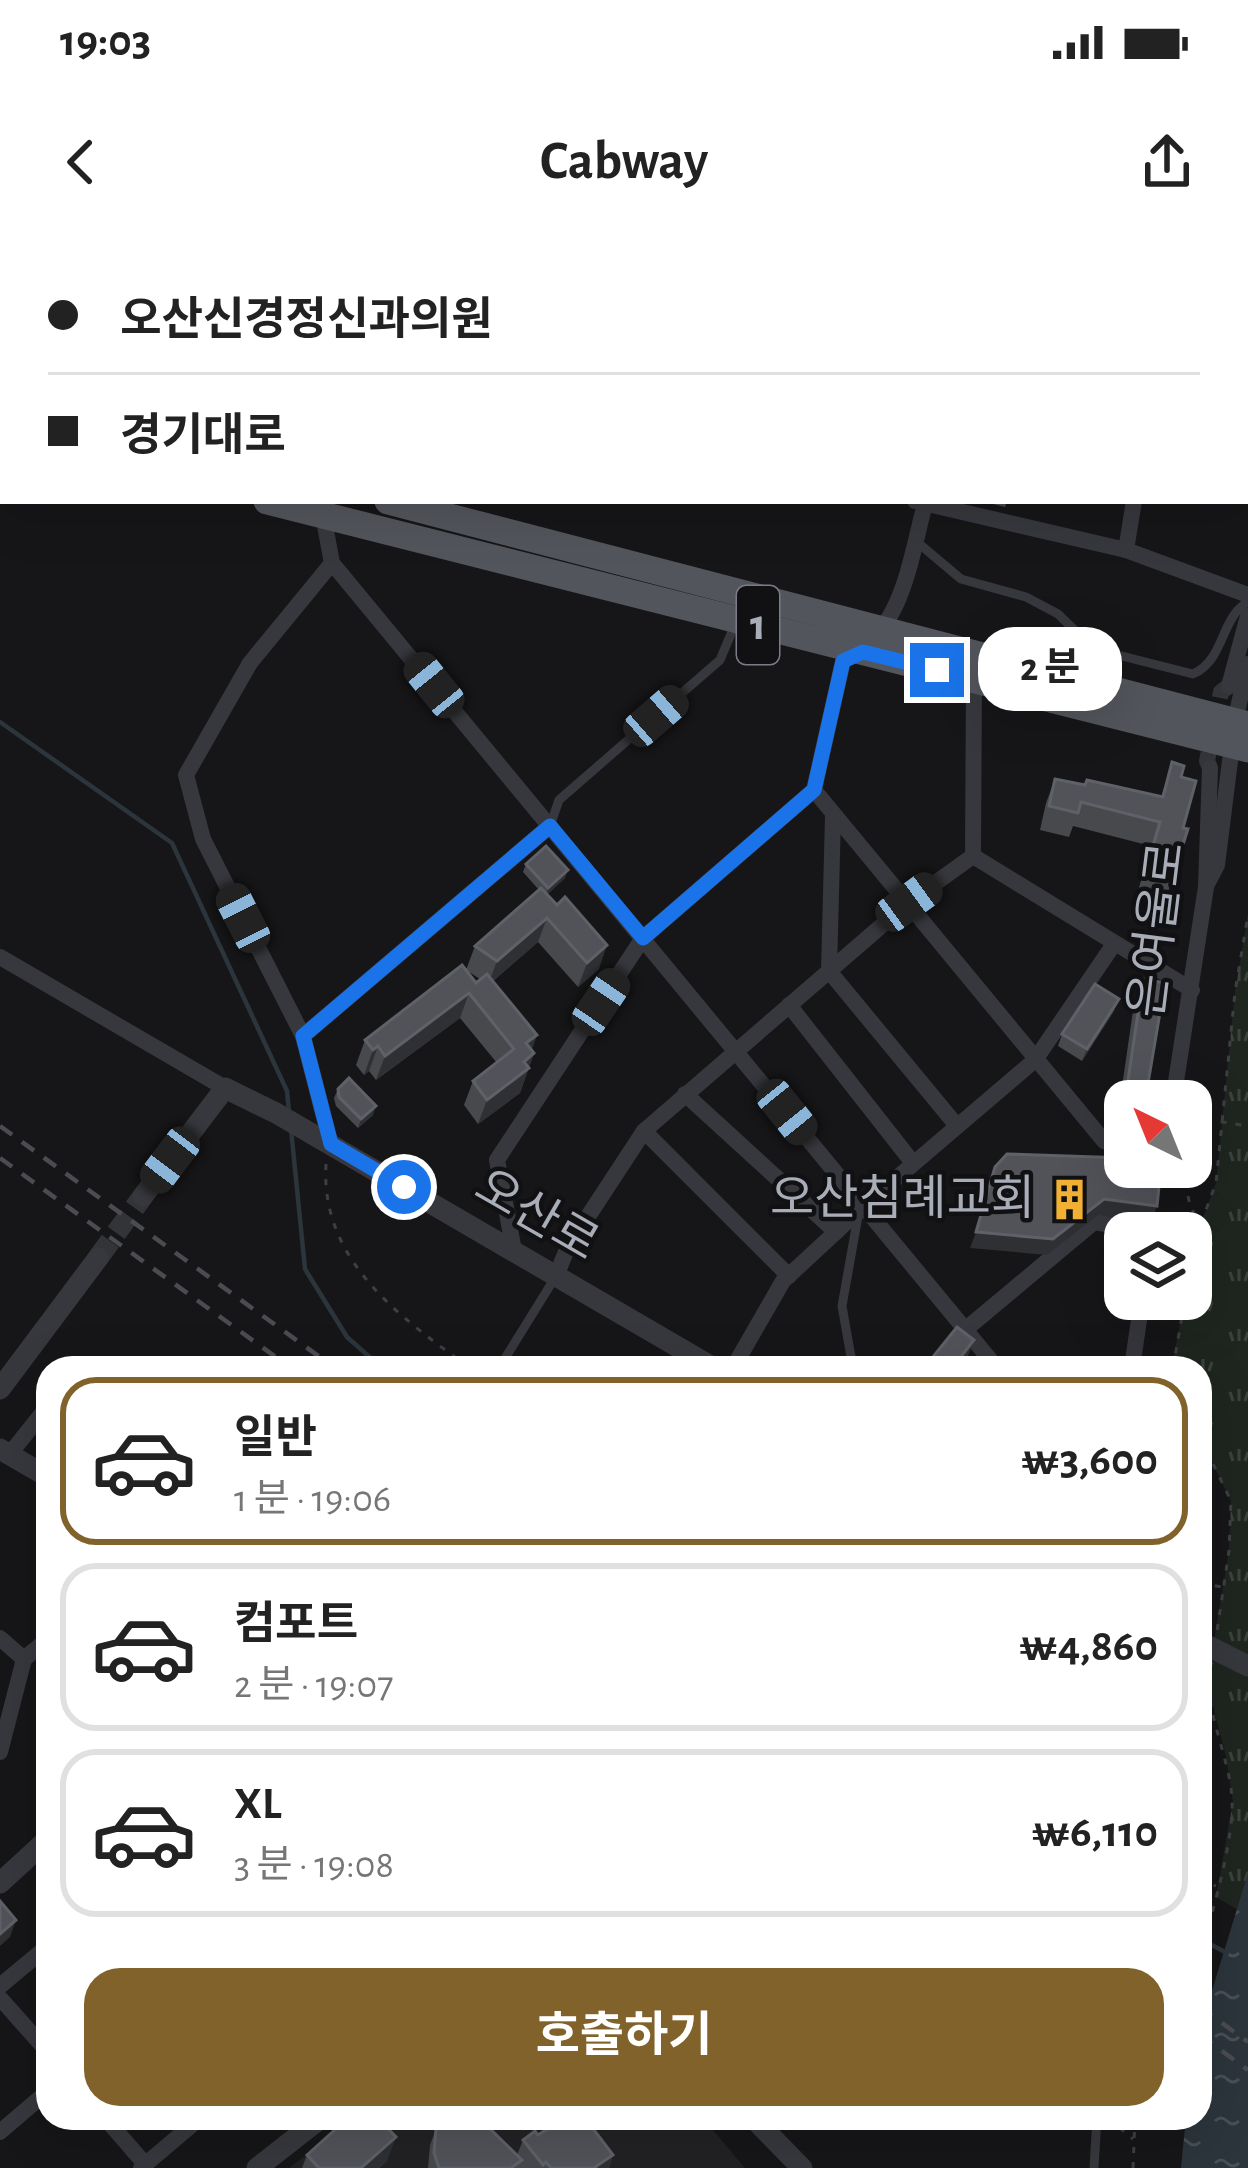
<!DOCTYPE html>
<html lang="ko">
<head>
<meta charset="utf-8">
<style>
  body { margin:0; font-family:"Alegreya Sans","Noto Sans KR",sans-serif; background:#f6f6f6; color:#222; height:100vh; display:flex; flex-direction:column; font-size:45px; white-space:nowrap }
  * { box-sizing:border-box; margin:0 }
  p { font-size:39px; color:#767676 }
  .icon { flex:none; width:66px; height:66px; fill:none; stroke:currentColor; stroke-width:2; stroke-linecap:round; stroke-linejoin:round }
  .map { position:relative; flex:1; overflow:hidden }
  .details { position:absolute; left:36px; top:1116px; width:1176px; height:774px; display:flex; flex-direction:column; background:#fff; border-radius:36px; box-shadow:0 12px 48px #0002 }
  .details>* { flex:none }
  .banner { position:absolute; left:0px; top:0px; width:1248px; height:264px; box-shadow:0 12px 48px #0002; display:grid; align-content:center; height:264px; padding:0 48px; background:#fff }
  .needle { width:78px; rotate:317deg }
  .tools { position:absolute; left:1104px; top:840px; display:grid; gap:24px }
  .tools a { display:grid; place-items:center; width:108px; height:108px; border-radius:24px; background:#fff; box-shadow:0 12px 48px #0002; font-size:60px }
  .end { position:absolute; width:54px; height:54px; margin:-27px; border:15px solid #1a73e8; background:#fff; box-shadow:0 0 0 6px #fff }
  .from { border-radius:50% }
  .bubble { position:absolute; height:84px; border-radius:36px; background:#fff; box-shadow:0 12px 48px #0002; font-size:39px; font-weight:700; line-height:84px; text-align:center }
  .car { position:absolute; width:36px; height:72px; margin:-36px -18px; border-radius:15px; box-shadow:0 0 9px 3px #0007; background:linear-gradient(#222 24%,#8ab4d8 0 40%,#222 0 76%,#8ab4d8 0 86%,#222 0) }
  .banner b { display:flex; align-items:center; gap:42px; height:114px; font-size:45px }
  .banner b+b { border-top:3px solid #e0e0e0 }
  .banner i { width:30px; height:30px; background:#222 }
  ul { padding:21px 0 0; list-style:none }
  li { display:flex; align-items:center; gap:36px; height:168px; margin:0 24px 18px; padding:0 24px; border:6px solid #e0e0e0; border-radius:36px }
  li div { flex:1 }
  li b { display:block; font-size:45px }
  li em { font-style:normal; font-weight:700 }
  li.selected { border-color:#80622a }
  li>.icon { width:108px; height:108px; stroke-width:1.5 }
  .primary-button { display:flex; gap:24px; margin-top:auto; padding:24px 48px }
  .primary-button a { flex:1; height:138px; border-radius:36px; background:#80622a; color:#fff; font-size:48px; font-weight:700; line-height:138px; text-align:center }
  .status { display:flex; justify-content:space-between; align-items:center; height:84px; padding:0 60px; background:#fff; direction:ltr }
  .status svg { height:33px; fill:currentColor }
  header { display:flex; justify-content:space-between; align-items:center; height:156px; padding:0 48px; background:#fff; font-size:54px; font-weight:700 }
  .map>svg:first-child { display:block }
  .built { fill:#222225 }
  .park { fill:url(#park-tufts) }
  .water { fill:url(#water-ripples) }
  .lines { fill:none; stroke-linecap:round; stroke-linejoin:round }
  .stream { stroke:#2c353c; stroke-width:4.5 }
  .minor-tunnel { stroke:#333438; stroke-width:16; stroke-dasharray:16 8; stroke-linecap:butt }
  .tertiary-tunnel { stroke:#333438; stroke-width:21; stroke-dasharray:21 10; stroke-linecap:butt }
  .path { stroke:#3d3f44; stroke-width:3; stroke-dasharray:6 9; stroke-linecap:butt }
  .service { stroke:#37383d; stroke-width:9 }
  .minor { stroke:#37383d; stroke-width:16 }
  .tertiary { stroke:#37383d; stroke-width:21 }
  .primary { stroke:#53555c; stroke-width:27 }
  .rail { stroke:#4a4c52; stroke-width:4.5; stroke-dasharray:15 12; stroke-linecap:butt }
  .tertiary-bridge { stroke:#37383d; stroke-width:21 }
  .wall { fill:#47494d }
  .shaded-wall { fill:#2f3033 }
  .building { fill:#525359; stroke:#5f6168; stroke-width:3 }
  .route { stroke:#1a73e8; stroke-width:15 }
  .labels { text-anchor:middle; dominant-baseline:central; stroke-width:9; stroke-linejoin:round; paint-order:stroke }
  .shield { fill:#111113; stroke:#7b7e86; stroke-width:3 }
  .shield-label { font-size:45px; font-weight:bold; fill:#a8adb8 }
  .street-label { font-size:48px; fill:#a8adb8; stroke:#111113 }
  .poi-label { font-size:48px; fill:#a8adb8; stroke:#111113; text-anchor:end }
</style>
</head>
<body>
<div class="status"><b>19:03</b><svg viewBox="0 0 49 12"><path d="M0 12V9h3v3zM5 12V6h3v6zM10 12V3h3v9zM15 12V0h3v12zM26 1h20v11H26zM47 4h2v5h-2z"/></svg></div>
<header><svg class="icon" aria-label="back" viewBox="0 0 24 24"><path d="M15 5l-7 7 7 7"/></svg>Cabway<svg class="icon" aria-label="share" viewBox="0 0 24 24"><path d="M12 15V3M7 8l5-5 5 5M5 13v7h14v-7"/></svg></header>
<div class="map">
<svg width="1248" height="1928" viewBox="0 0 1248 1928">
  <defs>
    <pattern id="park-tufts" width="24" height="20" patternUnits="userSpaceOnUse" patternTransform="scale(3)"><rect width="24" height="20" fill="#1e261f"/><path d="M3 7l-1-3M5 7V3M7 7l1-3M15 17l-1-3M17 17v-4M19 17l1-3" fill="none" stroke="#3c433d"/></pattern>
    <pattern id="water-ripples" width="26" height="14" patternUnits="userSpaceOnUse" patternTransform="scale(3)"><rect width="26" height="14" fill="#2c353c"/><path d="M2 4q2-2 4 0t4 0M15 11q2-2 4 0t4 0" fill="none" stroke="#485056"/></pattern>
  </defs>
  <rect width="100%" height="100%" fill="#161618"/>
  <polygon class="built" points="354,1878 690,1878 713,1890 745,1928 289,1928"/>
  <g class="park">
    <polygon points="0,0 313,0 313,3 3,3 3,129"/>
    <polygon points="1248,675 1248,1676 1216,1657 1233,1562 1226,1516 1207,1443 1229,1311 1231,1261 1200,1197 1200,1128 1172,1125 1185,1059 1191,1059 1191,1027 1198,991 1216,943 1235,752"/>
  </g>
  <polygon class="water" points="1248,1633 1248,1928 1181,1928 1186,1878 1200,1878 1200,1790"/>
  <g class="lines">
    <g class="stream">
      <polyline points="0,482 172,603 287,851 289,872"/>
      <polyline points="291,889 305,1029 347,1097 382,1128"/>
      <polyline points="1200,1699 1227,1713"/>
    </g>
    <polyline class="minor-tunnel" points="1210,528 1207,521 1221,452 1229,446"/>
    <polyline class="tertiary-tunnel" points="98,1018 143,956"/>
    <g class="path">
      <polyline points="1191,877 1248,886"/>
      <path d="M326 924C320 1021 401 1078 470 1128"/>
      <polyline points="1181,927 1191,969 1200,981"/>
      <polyline points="1191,1027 1198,991 1216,943 1235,752 1248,675"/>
      <polyline points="1173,1128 1185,1059"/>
      <polyline points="1200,1197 1231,1261 1229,1311 1217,1391"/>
      <polyline points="1200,1343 1222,1347"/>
      <polyline points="1200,1639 1216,1646"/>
      <path d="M1200 1715C1212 1673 1234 1602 1232 1559 1230 1518 1203 1467 1210 1430"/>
      <polyline points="1108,1878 1133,1899"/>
      <polyline points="1133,1928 1135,1878"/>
    </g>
    <g class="service">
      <path d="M917 302 961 339 1026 357 1058 374 1094 409 1193 434C1225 420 1220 378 1248 362"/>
      <polyline points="550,586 559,560 720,420 736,382"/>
      <polyline points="499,1128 556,1036"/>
      <polyline points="853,1128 842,1066 858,976"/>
      <polyline points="1094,1928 1097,1878"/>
    </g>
    <g class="minor">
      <polyline points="559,0 559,3"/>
      <polyline points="692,0 693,3"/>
      <polyline points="1177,3 1178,0"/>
      <polyline points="915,261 1126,310 1248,355"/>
      <polyline points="323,275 332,323 997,1128"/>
      <polyline points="1126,310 1134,261"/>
      <polyline points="1229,446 1248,376"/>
      <polyline points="1235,481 1248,424"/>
      <polyline points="814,550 1104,901 1125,909"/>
      <polyline points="833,576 829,731 957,886"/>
      <polyline points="973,616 974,440"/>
      <polyline points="1206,646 1217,625 1232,505"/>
      <polyline points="0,717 225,848"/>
      <polyline points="789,765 913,923"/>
      <polyline points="303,796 550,586"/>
      <polyline points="685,854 836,992"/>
      <polyline points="1173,861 1206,647 1210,528"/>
      <polyline points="644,891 789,1036"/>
      <polyline points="331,905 303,796 203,599 186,535 250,423 332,323"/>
      <path d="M514 1011 497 920 643 698 814 550 843 421C903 392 909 323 925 264"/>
      <polyline points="556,1036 568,1007 644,891 909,662 973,616 1192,750"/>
      <polyline points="966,1089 1094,982 1153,992"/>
      <polyline points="733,1128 783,1041 864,966 1035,820 1114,704"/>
      <polyline points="1132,1128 1142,1059"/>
      <polyline points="9,1215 48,1166"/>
      <polyline points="0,1398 24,1419 0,1512"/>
      <polyline points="24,1419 48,1399"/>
      <polyline points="0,1746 48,1706"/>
      <polyline points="0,1758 48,1812"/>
      <polyline points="105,1878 145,1924"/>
      <polyline points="0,1892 48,1851"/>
      <polyline points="141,1928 200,1878"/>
    </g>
    <g class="tertiary">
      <polyline points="143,956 225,848 276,873 714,1128"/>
      <polyline points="0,1149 98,1018"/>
      <polyline points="0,1209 48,1237"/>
      <polyline points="0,1643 48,1599"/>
      <polyline points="753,1878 802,1928"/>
      <polyline points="257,1928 321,1878"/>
    </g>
    <g class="primary">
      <polyline points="0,160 3,161"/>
      <polyline points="0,193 3,194"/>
      <polyline points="267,261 1248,509"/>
      <polyline points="388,261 1248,485"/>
    </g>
    <g class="rail">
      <polyline points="0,886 335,1128"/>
      <polyline points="0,918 291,1128"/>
      <polyline points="1200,1767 1248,1802"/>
      <polyline points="1200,1795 1248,1830"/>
    </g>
    <polyline class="tertiary-bridge" points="1200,1402 1248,1426"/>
  </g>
  <g class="wall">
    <polygon points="981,261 1007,261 1005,267"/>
    <polygon points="1172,522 1181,537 1183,588 1174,633 1166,658 1138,651 1151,606 1073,586 1069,597 1040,590 1046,563 1055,539 1161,557"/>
    <polygon points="526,624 565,638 547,654 599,729 578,747 538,702 493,741 534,813 520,853 478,884 464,865 473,841 497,823 460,778 376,840 369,831 364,835 356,825 365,800 480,739 466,730 475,706 539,650 523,632"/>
    <polygon points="1143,739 1125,861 1125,896 1115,895 1134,764"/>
    <polygon points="1114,771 1082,821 1058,806 1062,794"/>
    <polygon points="338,849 373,875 358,888 336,866 334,858"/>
    <polygon points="436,1889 517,1915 523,1900 538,1895 613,1915 609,1928 428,1928 430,1905"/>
    <polygon points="307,1915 387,1921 379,1928 302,1928"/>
  </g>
  <g class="shaded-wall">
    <polygon points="735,0 853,0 852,3 729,3 730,1"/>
    <polygon points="568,630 565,638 545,657 548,648"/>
    <polygon points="547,678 538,702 488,745 497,721"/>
    <polygon points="607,705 599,729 578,747 587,723"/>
    <polygon points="469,753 460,778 376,840 385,816"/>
    <polygon points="1119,759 1114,771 1082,821 1087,809"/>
    <polygon points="537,795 529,818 534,813 520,853 478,884 487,860 526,803"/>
    <polygon points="378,806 369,831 364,835 373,810"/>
    <polygon points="376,866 373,875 358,888 361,879"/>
    <polygon points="1104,959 1157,966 1151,983 1098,975 1047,1015 970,1008 976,992"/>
    <polygon points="974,1100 965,1124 962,1128 952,1128"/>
    <polygon points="16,1680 10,1697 0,1706 0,1694"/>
    <polygon points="396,1897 387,1921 379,1928 361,1928"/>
    <polygon points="613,1915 609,1928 595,1928"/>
  </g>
  <g class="building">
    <polygon points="500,0 523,0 522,3 499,3"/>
    <polygon points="1056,0 1075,0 1075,3 1035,3"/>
    <polygon points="1245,58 1248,59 1248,172 1245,191"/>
    <polygon points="1172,522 1184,526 1181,537 1196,541 1183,588 1188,589 1174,633 1147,626 1160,582 1081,562 1078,573 1049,566 1055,539 1085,545 1087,540 1163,557"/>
    <polygon points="546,606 568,630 548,648 526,624"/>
    <polygon points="541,648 557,665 565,657 607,705 587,723 547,678 497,721 475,706"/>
    <polygon points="462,725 476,743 487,734 537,795 526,803 534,813 524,822 529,828 487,860 473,841 514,809 469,753 385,816 378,806 373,810 365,800"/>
    <polygon points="1143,739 1165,743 1145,861 1125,861"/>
    <polygon points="1095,744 1119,759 1087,809 1062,794"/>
    <polygon points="349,838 376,866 361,879 339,857 338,849"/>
    <polygon points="1007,914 1125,918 1125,927 1161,927 1157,966 1104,959 1053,999 976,992 995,927"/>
    <polygon points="957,1087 974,1100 952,1128 924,1128"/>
    <polygon points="0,1661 16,1680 0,1694"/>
    <polygon points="348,1878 378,1878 396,1897 361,1928 319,1928 307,1915"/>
    <polygon points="442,1878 479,1878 522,1920 511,1928 439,1928 434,1913 436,1889"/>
    <polygon points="564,1878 585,1878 613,1915 595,1927 597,1928 551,1928 546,1922 543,1925 523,1900 535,1891 538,1895"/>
  </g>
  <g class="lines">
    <polyline class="route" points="404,947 331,904 303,796 550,586 643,698 814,550 843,421 863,412 937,430"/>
  </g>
  <defs>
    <symbol id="building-bare" viewBox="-9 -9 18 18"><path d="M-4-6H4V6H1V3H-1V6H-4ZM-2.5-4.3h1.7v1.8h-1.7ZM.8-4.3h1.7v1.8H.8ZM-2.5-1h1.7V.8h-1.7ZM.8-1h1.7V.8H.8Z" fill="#f2b134" stroke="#111113" stroke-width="2.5" paint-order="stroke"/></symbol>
  </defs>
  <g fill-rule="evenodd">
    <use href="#building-bare" x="1040" y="930" width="59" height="59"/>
  </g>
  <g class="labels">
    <rect class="shield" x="737" y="346" width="42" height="78" rx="9"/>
    <g class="shield-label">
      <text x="758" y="385">1</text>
    </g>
    <g class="street-label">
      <text transform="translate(1158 690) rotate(-83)">은여울로</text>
      <text transform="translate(536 976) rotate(30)">오산로</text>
    </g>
    <g class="poi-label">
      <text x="1035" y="960">오산침례교회</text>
    </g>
  </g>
</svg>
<div class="tools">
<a><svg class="needle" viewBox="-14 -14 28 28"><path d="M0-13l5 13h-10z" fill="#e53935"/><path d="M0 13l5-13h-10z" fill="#767676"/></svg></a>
<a><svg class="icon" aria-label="layers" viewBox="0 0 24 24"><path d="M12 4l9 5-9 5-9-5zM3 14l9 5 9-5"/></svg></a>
</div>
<i class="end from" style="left:404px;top:947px"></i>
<i class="end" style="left:937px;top:430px"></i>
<div class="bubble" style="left:978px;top:387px;width:144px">2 분</div>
<i class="car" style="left:434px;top:445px;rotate:321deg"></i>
<i class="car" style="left:656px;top:476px;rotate:49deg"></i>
<i class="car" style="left:909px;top:662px;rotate:54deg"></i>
<i class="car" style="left:243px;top:678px;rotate:333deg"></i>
<i class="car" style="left:601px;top:762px;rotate:34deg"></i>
<i class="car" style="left:787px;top:872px;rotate:141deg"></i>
<i class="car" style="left:170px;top:920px;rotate:217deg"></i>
<div class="banner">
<b><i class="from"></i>오산신경정신과의원</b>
<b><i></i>경기대로</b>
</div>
<section class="details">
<ul>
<li class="selected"><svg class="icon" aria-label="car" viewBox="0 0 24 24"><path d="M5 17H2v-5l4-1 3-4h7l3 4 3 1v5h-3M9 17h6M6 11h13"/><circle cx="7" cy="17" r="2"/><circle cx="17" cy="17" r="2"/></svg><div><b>일반</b><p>1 분 · 19:06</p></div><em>₩3,600</em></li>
<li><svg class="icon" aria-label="car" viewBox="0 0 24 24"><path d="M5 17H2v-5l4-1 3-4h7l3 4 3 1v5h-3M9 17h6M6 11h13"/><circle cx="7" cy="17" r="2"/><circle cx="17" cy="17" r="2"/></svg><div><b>컴포트</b><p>2 분 · 19:07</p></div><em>₩4,860</em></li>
<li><svg class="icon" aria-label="car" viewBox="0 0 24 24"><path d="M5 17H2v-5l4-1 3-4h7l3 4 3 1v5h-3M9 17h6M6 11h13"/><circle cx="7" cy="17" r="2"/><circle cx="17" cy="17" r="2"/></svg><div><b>XL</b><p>3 분 · 19:08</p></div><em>₩6,110</em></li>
</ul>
<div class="primary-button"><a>호출하기</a></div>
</section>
</div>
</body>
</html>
